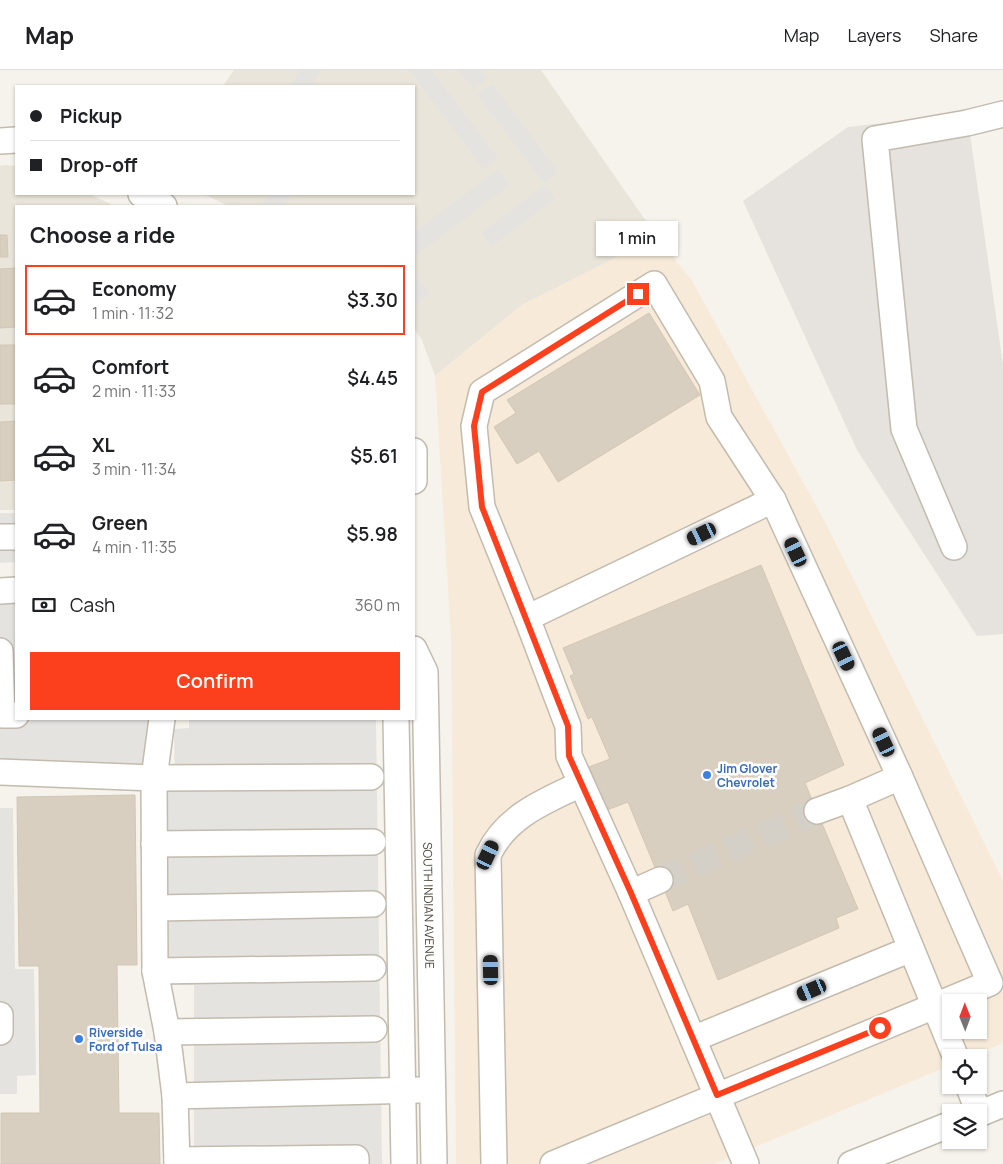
<!DOCTYPE html>
<html lang="en">
<head>
<meta charset="utf-8">
<style>
  body { margin:0; font-family:Manrope,sans-serif; background:#f2f2f2; color:#202124; height:100vh; display:flex; flex-direction:column; font-size:19px; white-space:nowrap }
  * { box-sizing:border-box; margin:0 }
  p { font-size:16px; color:#757577 }
  .icon { flex:none; width:28px; height:28px; fill:none; stroke:currentColor; stroke-width:2; stroke-linecap:round; stroke-linejoin:round }
  .map { position:relative; flex:1; overflow:hidden }
  .drawer { position:absolute; left:15px; top:135px; width:400px; height:515px; display:flex; flex-direction:column; background:#fff; border-radius:0px; box-shadow:0 1px 4px #0004 }
  .drawer>* { flex:none }
  .top-card { position:absolute; left:15px; top:15px; width:400px; height:110px; border-radius:0px; box-shadow:0 1px 4px #0004; display:grid; align-content:center; height:110px; padding:0 15px; background:#fff }
  .needle { width:32px; rotate:359deg }
  .buttons { position:absolute; left:942px; top:924px; display:grid; gap:10px }
  .buttons a { display:grid; place-items:center; width:45px; height:45px; border-radius:0px; background:#fff; box-shadow:0 1px 4px #0004; font-size:25px }
  .end { position:absolute; width:22px; height:22px; margin:-11px; border:6px solid #fc3f1d; background:#fff; box-shadow:0 0 0 2px #fff }
  .from { border-radius:50% }
  .bubble { position:absolute; height:35px; border-radius:0px; background:#fff; box-shadow:0 1px 4px #0004; font-size:16px; font-weight:600; line-height:35px; text-align:center }
  .car { position:absolute; width:15px; height:30px; margin:-15px -8px; border-radius:6px; box-shadow:0 0 4px 1px #0007; background:linear-gradient(#222 24%,#8ab4d8 0 40%,#222 0 76%,#8ab4d8 0 86%,#222 0) }
  .top-card b { display:flex; align-items:center; gap:18px; height:48px; font-size:19px }
  .top-card b+b { border-top:1px solid #e0e0e0 }
  .top-card i { width:12px; height:12px; background:#202124 }
  ul { padding:0; list-style:none }
  li { display:flex; align-items:center; gap:15px; height:70px; margin:0 10px 8px; padding:0 5px; border:2px solid transparent; border-radius:0px }
  li div { flex:1 }
  li b { display:block; font-size:19px }
  li em { font-style:normal; font-weight:600 }
  li.on { border-color:#fc3f1d }
  li>.icon { width:45px; height:45px; stroke-width:1.5 }
  h2 { padding:0 15px; font-size:22px; line-height:60px }
  .pay { display:flex; align-items:center; gap:12px; height:55px; padding:0 15px; font-size:19px }
  .pay p { margin-inline-start:auto }
  .button { display:flex; gap:10px; margin-top:auto; padding:10px 15px }
  .button a { flex:1; height:58px; border-radius:0px; background:#fc3f1d; color:#fff; font-size:20px; font-weight:600; line-height:58px; text-align:center }
  header { display:flex; align-items:center; gap:30px; box-sizing:border-box; height:70px; padding:0 25px; background:#fff; border-bottom:1px solid #e0e0e0 }
  header strong { font-size:24px }
  nav { display:flex; gap:28px; margin-inline-start:auto; font-size:18px }
  .map>svg:first-child { display:block }
  .residential { fill:#eae5da }
  .commercial { fill:#f7ead8; fill-rule:evenodd }
  .industrial { fill:#e6e2dd }
  .parking { fill:#e5e3e0 }
  .building { fill:#d8cfc1; stroke:#d3c7b4 }
  .lines { fill:none; stroke-linecap:round; stroke-linejoin:round }
  .minor-tunnel { stroke:#d4d0c8; stroke-width:25; stroke-dasharray:25 12; stroke-linecap:butt }
  .minor-casing { stroke:#c2bbae; stroke-width:28 }
  .minor { stroke:#fff; stroke-width:25 }
  .route { stroke:#fc3f1d; stroke-width:6 }
  .shop-dot { fill:#3f7fe0; stroke:#fff; stroke-width:2 }
  .labels { text-anchor:middle; dominant-baseline:central; stroke-width:5; stroke-linejoin:round; paint-order:stroke }
  .shop-label { font-size:12px; font-weight:bold; fill:#366cbe; stroke:#fff; text-anchor:start }
  .street-label { font-size:12px; fill:#4b4439; stroke:#fff }
</style>
</head>
<body>
<header>
<strong>Map</strong>
<nav><a>Map</a><a>Layers</a><a>Share</a></nav>
</header>
<div class="map">
<svg width="1003" height="1094" viewBox="0 0 1003 1094">
  <rect width="100%" height="100%" fill="#f6f3ec"/>
  <g class="residential">
    <polygon points="234,0 541,0 657,167 522,235 435,306 422,270 414,259 414,136 228,136 204,124 414,124 414,16 223,16"/>
    <polygon points="4,95 16,96 16,124 90,124 114,136 16,136 16,440 0,440 0,96"/>
  </g>
  <path class="commercial" d="M657 167 692 211 825 452 1003 811V973L969 987 951 988V995L714 1094H456L451 567 435 306 522 235ZM951 932H979V960H951Z"/>
  <polygon class="industrial" points="967,43 1003,295 1003,564 977,566 857,380 743,131 848,57"/>
  <g class="parking">
    <polygon points="300,0 322,0 311,16 290,16"/>
    <polygon points="409,0 431,0 498,88 484,99"/>
    <polygon points="458,0 481,0 487,8 473,19"/>
    <polygon points="492,14 559,102 544,113 477,25"/>
    <polygon points="498,99 510,115 414,187 414,163"/>
    <polygon points="545,115 555,129 491,177 481,163"/>
    <polygon points="270,124 292,124 284,136 262,136"/>
    <polygon points="418,208 430,224 414,236 414,212"/>
    <polygon points="0,443 16,443 16,492 0,493"/>
    <polygon points="0,534 16,534 16,649 148,649 149,711 0,713"/>
    <polygon points="189,649 376,649 382,1094 194,1094 194,915 169,915 165,721 175,721 174,659 189,658"/>
    <polygon points="0,738 13,738 15,899 34,899 36,1005 17,1006 17,1024 0,1024"/>
  </g>
  <g class="building">
    <polygon points="0,165 7,165 8,187 0,187"/>
    <polygon points="16,198 16,257 0,258 0,199"/>
    <polygon points="649,243 700,325 558,412 539,381 517,394 494,357 516,343 507,330"/>
    <rect x="0" y="275" width="16" height="59"/>
    <polygon points="16,351 16,410 0,411 0,352"/>
    <polygon points="761,495 844,695 805,713 858,839 836,848 839,858 718,910 688,834 673,841 628,732 607,740 589,697 610,689 592,647 588,649 570,606 574,604 563,578"/>
    <polygon points="135,725 137,895 117,895 119,1043 159,1043 160,1094 1,1094 1,1043 40,1043 39,896 19,896 17,727"/>
  </g>
  <g class="lines">
    <polyline class="minor-tunnel" points="660,810 817,741"/>
    <defs>
      <g id="minor">
        <polyline points="0,71 16,70"/>
        <polyline points="141,124 164,136"/>
        <polyline points="414,381 414,411"/>
        <polyline points="0,467 16,467"/>
        <polyline points="954,477 904,359 875,69 967,53 1003,44"/>
        <polyline points="0,521 16,520"/>
        <polyline points="527,548 482,437 474,356 482,322 654,214 712,311 719,347 773,430 900,707 850,729 956,988"/>
        <path id="s1" d="M414 579 425 602 434 1094"/>
        <polyline points="0,581 2,645 16,645"/>
        <polyline points="162,649 154,708 155,901 167,962 175,1026 177,1094"/>
        <polyline points="396,649 404,1094"/>
        <polyline points="0,702 154,708 371,707"/>
        <polyline points="817,741 850,729"/>
        <polyline points="154,774 373,772"/>
        <polyline points="631,823 660,810"/>
        <polyline points="155,838 373,834"/>
        <polyline points="155,901 373,898"/>
        <polyline points="0,945 0,962"/>
        <polyline points="167,962 374,959"/>
        <polyline points="693,969 911,879"/>
        <polyline points="968,1015 979,1043"/>
        <polyline points="175,1026 420,1020"/>
        <polyline points="979,1044 1003,1034"/>
        <polyline points="177,1090 356,1088 356,1094"/>
        <path d="M494 1094 488 785C506 746 545 731 581 714"/>
        <polyline points="553,1094 990,913 900,707"/>
        <polyline points="746,1094 631,823 569,686 568,656 527,548 773,430"/>
        <polyline points="851,1094 951,1054"/>
      </g>
    </defs>
    <use href="#minor" class="minor-casing"/>
    <use href="#minor" class="minor"/>
  </g>
  <g class="lines">
    <polyline class="route" points="638,224 482,322 474,356 482,437 568,656 569,686 631,823 717,1025 880,958"/>
  </g>
  <g class="shop-dot">
    <circle cx="707" cy="705" r="5"/>
    <circle cx="79" cy="969" r="5"/>
  </g>
  <g class="labels">
    <g class="shop-label">
      <text x="717" y="698">Jim Glover<tspan x="717" dy="14">Chevrolet</tspan></text>
      <text x="89" y="962">Riverside<tspan x="89" dy="14">Ford of Tulsa</tspan></text>
    </g>
    <g class="street-label">
      <text stroke="none"><textPath href="#s1" startOffset="259">SOUTH INDIAN AVENUE</textPath></text>
    </g>
  </g>
</svg>
<div class="buttons">
<a><svg class="needle" viewBox="-14 -14 28 28"><path d="M0-13l5 13h-10z" fill="#e53935"/><path d="M0 13l5-13h-10z" fill="#757577"/></svg></a>
<a><svg class="icon" aria-label="locate" viewBox="0 0 24 24"><circle cx="12" cy="12" r="6"/><path d="M12 2v4M12 18v4M2 12h4M18 12h4"/></svg></a>
<a><svg class="icon" aria-label="layers" viewBox="0 0 24 24"><path d="M12 4l9 5-9 5-9-5zM3 14l9 5 9-5"/></svg></a>
</div>
<i class="end from" style="left:880px;top:958px"></i>
<i class="end" style="left:638px;top:224px"></i>
<div class="bubble" style="left:596px;top:151px;width:82px">1 min</div>
<i class="car" style="left:702px;top:464px;rotate:244deg"></i>
<i class="car" style="left:796px;top:482px;rotate:335deg"></i>
<i class="car" style="left:844px;top:586px;rotate:155deg"></i>
<i class="car" style="left:884px;top:672px;rotate:335deg"></i>
<i class="car" style="left:488px;top:785px;rotate:25deg"></i>
<i class="car" style="left:491px;top:900px;rotate:359deg"></i>
<i class="car" style="left:812px;top:920px;rotate:247deg"></i>
<div class="top-card">
<b><i class="from"></i>Pickup</b>
<b><i></i>Drop-off</b>
</div>
<section class="drawer">
<h2>Choose a ride</h2>
<ul>
<li class="on"><svg class="icon" aria-label="car" viewBox="0 0 24 24"><path d="M5 17H2v-5l4-1 3-4h7l3 4 3 1v5h-3M9 17h6M6 11h13"/><circle cx="7" cy="17" r="2"/><circle cx="17" cy="17" r="2"/></svg><div><b>Economy</b><p>1 min · 11:32</p></div><em>$3.30</em></li>
<li><svg class="icon" aria-label="car" viewBox="0 0 24 24"><path d="M5 17H2v-5l4-1 3-4h7l3 4 3 1v5h-3M9 17h6M6 11h13"/><circle cx="7" cy="17" r="2"/><circle cx="17" cy="17" r="2"/></svg><div><b>Comfort</b><p>2 min · 11:33</p></div><em>$4.45</em></li>
<li><svg class="icon" aria-label="car" viewBox="0 0 24 24"><path d="M5 17H2v-5l4-1 3-4h7l3 4 3 1v5h-3M9 17h6M6 11h13"/><circle cx="7" cy="17" r="2"/><circle cx="17" cy="17" r="2"/></svg><div><b>XL</b><p>3 min · 11:34</p></div><em>$5.61</em></li>
<li><svg class="icon" aria-label="car" viewBox="0 0 24 24"><path d="M5 17H2v-5l4-1 3-4h7l3 4 3 1v5h-3M9 17h6M6 11h13"/><circle cx="7" cy="17" r="2"/><circle cx="17" cy="17" r="2"/></svg><div><b>Green</b><p>4 min · 11:35</p></div><em>$5.98</em></li>
</ul>
<div class="pay"><svg class="icon" aria-label="cash" viewBox="0 0 24 24"><path d="M3 7h18v10H3z"/><circle cx="12" cy="12" r="2"/></svg>Cash<p>360 m</p></div>
<div class="button"><a>Confirm</a></div>
</section>
</div>
</body>
</html>
